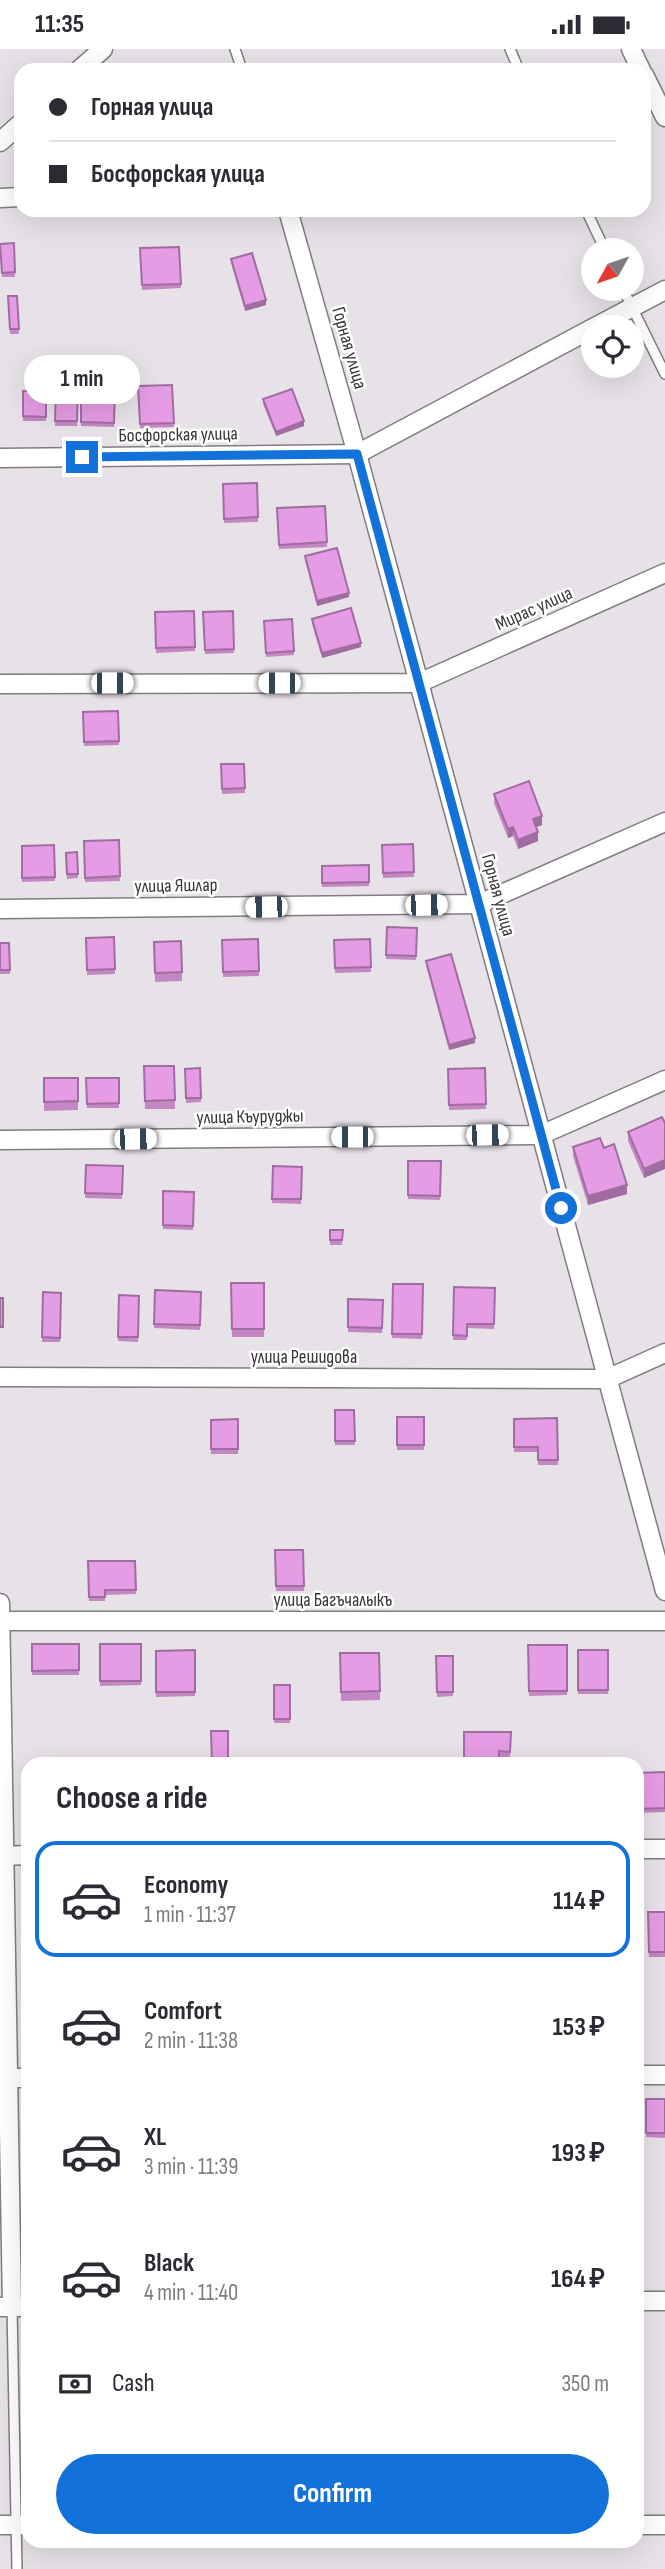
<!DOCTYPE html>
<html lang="en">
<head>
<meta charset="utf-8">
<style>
  body { margin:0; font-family:"Sofia Sans Condensed",sans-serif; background:#f7f7f7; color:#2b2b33; height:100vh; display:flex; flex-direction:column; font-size:26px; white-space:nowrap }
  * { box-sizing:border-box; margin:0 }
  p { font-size:23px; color:#7c7c81 }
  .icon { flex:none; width:38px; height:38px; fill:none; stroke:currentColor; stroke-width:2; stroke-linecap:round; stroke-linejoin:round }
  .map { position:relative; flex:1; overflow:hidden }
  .details { position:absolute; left:21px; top:1708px; width:623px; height:791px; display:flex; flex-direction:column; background:#fff; border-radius:21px; box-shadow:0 7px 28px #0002 }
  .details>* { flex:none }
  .guide { position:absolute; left:14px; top:14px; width:637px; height:154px; border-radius:21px; box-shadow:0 7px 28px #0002; display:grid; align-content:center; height:154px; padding:0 35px; background:#fff }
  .needle { width:46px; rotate:230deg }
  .fabs { position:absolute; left:581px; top:189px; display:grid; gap:14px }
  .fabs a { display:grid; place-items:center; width:63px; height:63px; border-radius:50%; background:#fff; box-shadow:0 7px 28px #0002; font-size:35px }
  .end { position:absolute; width:32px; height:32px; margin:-16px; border:9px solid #1372da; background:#fff; box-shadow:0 0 0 4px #fff }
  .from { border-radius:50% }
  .bubble { position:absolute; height:49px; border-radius:24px; background:#fff; box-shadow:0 7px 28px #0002; font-size:23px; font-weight:700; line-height:49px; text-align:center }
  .car { position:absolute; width:21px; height:42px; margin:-21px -10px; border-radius:9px; box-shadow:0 0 5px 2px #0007; background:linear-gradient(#fff 24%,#345 0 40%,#fff 0 76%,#345 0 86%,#fff 0) }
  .guide b { display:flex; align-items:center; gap:24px; height:66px; font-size:26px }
  .guide b+b { border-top:2px solid #e1e1e2 }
  .guide i { width:18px; height:18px; background:#2b2b33 }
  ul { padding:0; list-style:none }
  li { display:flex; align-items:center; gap:21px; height:116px; margin:0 14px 10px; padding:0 21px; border:4px solid transparent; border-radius:21px }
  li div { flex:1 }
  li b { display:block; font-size:26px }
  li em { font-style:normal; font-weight:700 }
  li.active { border-color:#1372da }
  li>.icon { width:63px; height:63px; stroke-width:1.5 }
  h2 { padding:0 35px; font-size:32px; line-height:84px }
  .pay { display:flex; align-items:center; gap:18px; height:77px; padding:0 35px; font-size:26px }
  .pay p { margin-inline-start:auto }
  .action { display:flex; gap:14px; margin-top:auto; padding:14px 35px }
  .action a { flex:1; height:80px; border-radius:42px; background:#1372da; color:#fff; font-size:28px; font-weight:700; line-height:80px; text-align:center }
  .status { display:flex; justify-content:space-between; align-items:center; height:49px; padding:0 35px; background:#fff; direction:ltr }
  .status svg { height:19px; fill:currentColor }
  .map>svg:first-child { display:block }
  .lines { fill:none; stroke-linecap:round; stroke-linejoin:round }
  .service-casing { stroke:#807c80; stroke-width:12 }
  .minor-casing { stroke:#807c80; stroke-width:21 }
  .service { stroke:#fff; stroke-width:9 }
  .minor { stroke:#fff; stroke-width:18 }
  .wall { fill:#c586c4 }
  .shaded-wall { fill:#a06da0 }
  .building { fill:#e59ce4; stroke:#a06da0; stroke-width:2 }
  .route { stroke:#1372da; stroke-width:9 }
  .labels { text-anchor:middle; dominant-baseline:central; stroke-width:5; stroke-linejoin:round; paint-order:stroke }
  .street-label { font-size:19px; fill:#373537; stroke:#fff }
</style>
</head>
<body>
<div class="status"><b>11:35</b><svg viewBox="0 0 49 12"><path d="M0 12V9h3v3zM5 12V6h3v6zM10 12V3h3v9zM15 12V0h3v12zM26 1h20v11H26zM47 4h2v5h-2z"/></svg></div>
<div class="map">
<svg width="665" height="2520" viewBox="0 0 665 2520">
  <rect width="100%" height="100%" fill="#e7e2e7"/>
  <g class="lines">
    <defs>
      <g id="service">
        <polyline points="235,0 242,21"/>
        <polyline points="510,0 519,21"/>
        <polyline points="586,161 605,201"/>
        <polyline points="623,240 665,325"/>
        <polyline points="12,2258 17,2520"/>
      </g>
      <g id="minor">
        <polyline points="631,0 641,21"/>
        <polyline points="79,21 103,0"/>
        <polyline points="644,26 665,68"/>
        <polyline points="0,93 21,74"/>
        <polyline points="0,149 21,148"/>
        <polyline points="288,161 357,405 665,1542"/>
        <polyline points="595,278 665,241"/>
        <polyline points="0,409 357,405 593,279"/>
        <polyline points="0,635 419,634 665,524"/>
        <polyline points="0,860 479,855 665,773"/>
        <polyline points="0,1091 541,1086 665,1031"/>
        <polyline points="0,1328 607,1330 665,1304"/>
        <polyline points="0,1554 12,2258"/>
        <polyline points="0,1572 665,1572"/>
        <polyline points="637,1800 665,1800"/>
        <polyline points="0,1807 28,1806"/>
        <polyline points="637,2026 665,2026"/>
        <polyline points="0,2029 28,2029"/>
        <polyline points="637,2252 665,2252"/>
        <polyline points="0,2258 28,2258"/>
        <polyline points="0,2476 28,2476"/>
        <polyline points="637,2476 665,2476"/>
      </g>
    </defs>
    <use href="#service" class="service-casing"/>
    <use href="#minor" class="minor-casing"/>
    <use href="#service" class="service"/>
    <use href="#minor" class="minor"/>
  </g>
  <g class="wall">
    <polygon points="14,194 15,228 2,228 0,195"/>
    <polygon points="179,198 181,239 142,241 140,199"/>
    <polygon points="231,210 266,256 245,262 231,214"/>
    <polygon points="8,247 17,247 19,285 10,285"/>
    <polygon points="172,336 174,378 140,379 138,337"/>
    <polygon points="56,338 78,338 77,377 55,377"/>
    <polygon points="81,338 115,338 114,378 81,377"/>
    <rect x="23" y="342" width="23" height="30"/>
    <polygon points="263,350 304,377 276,387 263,355"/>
    <polygon points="257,434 258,473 224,474 223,435"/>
    <polygon points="325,457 327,498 279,500 277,459"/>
    <polygon points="305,507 349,548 317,557 305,511"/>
    <polygon points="194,562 195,602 156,604 155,563"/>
    <polygon points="233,562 234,604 205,605 203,563"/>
    <polygon points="292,570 294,606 266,608 264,572"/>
    <polygon points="312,570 361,598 322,609 312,575"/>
    <polygon points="118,662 119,696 84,697 83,663"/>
    <polygon points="221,715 244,715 245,744 222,745"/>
    <polygon points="494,745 542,776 536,778 538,792 518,800 513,787 508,789 494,754"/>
    <polygon points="119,791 120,832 85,833 84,792"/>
    <polygon points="413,795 414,828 383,829 382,796"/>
    <polygon points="54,796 55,832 22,833 22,797"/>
    <polygon points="77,803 78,829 67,830 66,804"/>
    <polygon points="369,816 369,837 322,838 322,817"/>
    <polygon points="387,878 417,879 416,911 386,910"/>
    <polygon points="114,888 115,925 87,926 86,889"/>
    <polygon points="258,890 259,927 223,928 222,891"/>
    <polygon points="370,890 371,923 335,924 334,891"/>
    <polygon points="154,893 182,923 182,932 155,933"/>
    <polygon points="0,894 9,894 10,925 0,925"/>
    <polygon points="426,912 475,994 449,1001 426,916"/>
    <polygon points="144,1017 174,1017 175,1060 145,1060"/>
    <polygon points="200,1019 201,1053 186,1054 185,1020"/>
    <polygon points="485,1019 486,1060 449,1061 448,1020"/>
    <polygon points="44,1029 78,1029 78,1061 44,1062"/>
    <polygon points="86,1029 119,1029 119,1059 87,1059"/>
    <polygon points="665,1074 644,1129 628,1092 628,1083"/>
    <polygon points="573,1098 604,1099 627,1145 588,1156 573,1107"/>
    <polygon points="408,1112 441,1112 440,1151 408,1150"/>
    <polygon points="86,1116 123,1117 122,1150 85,1149"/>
    <polygon points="273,1117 302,1118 301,1155 272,1154"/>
    <polygon points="163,1142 194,1143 193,1181 163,1180"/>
    <polygon points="330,1181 343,1181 342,1196 330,1196"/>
    <polygon points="231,1234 264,1234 264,1288 232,1288"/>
    <polygon points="393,1235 423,1235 422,1290 392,1289"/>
    <polygon points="454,1238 495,1239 494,1280 467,1279 467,1291 453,1291"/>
    <polygon points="155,1241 201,1243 200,1281 154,1279"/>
    <polygon points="43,1243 61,1244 60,1293 42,1293"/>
    <polygon points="119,1246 139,1247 138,1293 118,1292"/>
    <polygon points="348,1250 383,1251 382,1284 348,1283"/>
    <polygon points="335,1361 354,1361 355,1396 335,1396"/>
    <rect x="397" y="1368" width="27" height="33"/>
    <polygon points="557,1369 558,1416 538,1416 538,1403 514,1403 514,1370"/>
    <polygon points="238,1370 238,1405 211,1405 211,1371"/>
    <polygon points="275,1501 303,1501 304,1542 276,1542"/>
    <polygon points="88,1512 135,1512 136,1545 105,1546 105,1552 89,1552"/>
    <rect x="32" y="1595" width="47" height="31"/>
    <polygon points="100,1595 141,1595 141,1636 100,1637"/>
    <polygon points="528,1596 567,1596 567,1646 529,1647"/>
    <polygon points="195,1601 195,1647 156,1648 156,1602"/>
    <rect x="578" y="1601" width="30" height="44"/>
    <polygon points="340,1604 379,1604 380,1651 341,1652"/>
    <polygon points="436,1607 453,1607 453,1647 437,1648"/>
    <rect x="274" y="1636" width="16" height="38"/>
    <polygon points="464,1683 511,1683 510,1711 499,1711 499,1715 464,1715"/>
    <polygon points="665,1723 665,1763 637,1764 637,1724"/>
    <polygon points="648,1863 665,1863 665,1908 649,1908"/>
    <polygon points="646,2050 665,2050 665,2089 646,2088"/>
    <rect x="637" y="2416" width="4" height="42"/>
  </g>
  <g class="shaded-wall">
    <polygon points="266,251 266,256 245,262 245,257"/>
    <polygon points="304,372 304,377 276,387 276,383"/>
    <polygon points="349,544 349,548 317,557 317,552"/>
    <polygon points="361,594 361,598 322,609 322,604"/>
    <polygon points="542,767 542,776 533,779 533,770"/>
    <polygon points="513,778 513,787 508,789 508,780"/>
    <polygon points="538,783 538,792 518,800 518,791"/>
    <polygon points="475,989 475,994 449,1001 449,996"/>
    <polygon points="665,1111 665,1120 644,1129 644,1120"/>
    <polygon points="627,1136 627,1145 588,1156 588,1147"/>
  </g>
  <g class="building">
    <polygon points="14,194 15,223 2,224 0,195"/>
    <polygon points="179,198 181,235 142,236 140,199"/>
    <polygon points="252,204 266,251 245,257 231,210"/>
    <polygon points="8,247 17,247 19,280 10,280"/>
    <polygon points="172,336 174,374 140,375 138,337"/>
    <polygon points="56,338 78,338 77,372 55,372"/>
    <polygon points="81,338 115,338 114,374 81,373"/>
    <polygon points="292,340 304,372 276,383 263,350"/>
    <polygon points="23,342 46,342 46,368 23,367"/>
    <polygon points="257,434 258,468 224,470 223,435"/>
    <polygon points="325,457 327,493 279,496 277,459"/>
    <polygon points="337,499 349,544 317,552 305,507"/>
    <polygon points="351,559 361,594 322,604 312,570"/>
    <polygon points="194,562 195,598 156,599 155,563"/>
    <polygon points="233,562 234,600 205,601 203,563"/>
    <polygon points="292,570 294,602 266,604 264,572"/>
    <polygon points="118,662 119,692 84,693 83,663"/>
    <polygon points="221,715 244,715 245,739 222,740"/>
    <polygon points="529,732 542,767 533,770 538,783 518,791 513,778 508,780 494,745"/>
    <polygon points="119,791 120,827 85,829 84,792"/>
    <polygon points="413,795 414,823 383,824 382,796"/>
    <polygon points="54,796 55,828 22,829 22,797"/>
    <polygon points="77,803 78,825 67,825 66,804"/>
    <polygon points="369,816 369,833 322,834 322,817"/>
    <polygon points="387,878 417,879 416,907 386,906"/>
    <polygon points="114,888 115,920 87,921 86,889"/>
    <polygon points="258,890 259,922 223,923 222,891"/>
    <polygon points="370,890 371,918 335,919 334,891"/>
    <polygon points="181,892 182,923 155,924 154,893"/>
    <polygon points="0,894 9,894 10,921 0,921"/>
    <polygon points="451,905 475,989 449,996 426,912"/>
    <polygon points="144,1017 174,1017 175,1051 145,1052"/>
    <polygon points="200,1019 201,1049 186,1049 185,1020"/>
    <polygon points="485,1019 486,1055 449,1056 448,1020"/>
    <polygon points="44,1029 78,1029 78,1052 44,1053"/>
    <polygon points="86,1029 119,1029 119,1054 87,1055"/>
    <polygon points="662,1068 665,1074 665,1111 644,1120 628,1083"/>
    <polygon points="600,1089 604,1099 614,1095 627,1136 588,1147 573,1098"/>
    <polygon points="408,1112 441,1112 440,1147 408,1146"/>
    <polygon points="86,1116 123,1117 122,1145 85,1144"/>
    <polygon points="273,1117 302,1118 301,1150 272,1150"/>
    <polygon points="163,1142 194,1143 193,1177 163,1176"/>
    <polygon points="330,1181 343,1181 342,1191 330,1191"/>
    <polygon points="231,1234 264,1234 264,1280 232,1280"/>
    <polygon points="393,1235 423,1235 422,1285 392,1285"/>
    <polygon points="454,1238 495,1239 494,1275 467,1275 467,1287 453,1286"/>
    <polygon points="155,1241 201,1243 200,1276 154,1275"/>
    <polygon points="43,1243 61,1244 60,1289 42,1288"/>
    <polygon points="119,1246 139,1247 138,1288 118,1288"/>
    <rect x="0" y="1249" width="3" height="29"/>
    <polygon points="348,1250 383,1251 382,1279 348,1278"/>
    <polygon points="335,1361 354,1361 355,1392 335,1392"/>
    <rect x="397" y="1368" width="27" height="28"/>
    <polygon points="557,1369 558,1411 538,1411 538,1398 514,1398 514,1370"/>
    <polygon points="238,1370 238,1400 211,1400 211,1371"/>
    <polygon points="275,1501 303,1501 304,1537 276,1537"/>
    <polygon points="88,1512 135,1512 136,1541 105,1541 105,1548 89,1548"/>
    <polygon points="32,1595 79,1595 79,1621 32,1622"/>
    <rect x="100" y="1595" width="41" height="37"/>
    <polygon points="528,1596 567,1596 567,1642 529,1642"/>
    <polygon points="195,1601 195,1643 156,1643 156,1602"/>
    <rect x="578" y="1601" width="30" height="40"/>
    <polygon points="340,1604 379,1604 380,1642 341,1643"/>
    <polygon points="436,1607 453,1607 453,1643 437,1643"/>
    <rect x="274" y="1636" width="16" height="34"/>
    <polygon points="211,1682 228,1682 228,1715 212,1715"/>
    <polygon points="464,1683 511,1683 510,1703 499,1702 499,1712 464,1712"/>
    <polygon points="665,1723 665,1759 637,1760 637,1724"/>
    <polygon points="648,1863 665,1863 665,1903 649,1903"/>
    <rect x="646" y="2050" width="19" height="34"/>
    <rect x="637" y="2416" width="4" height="34"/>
  </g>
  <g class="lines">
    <polyline class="route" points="82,408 357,405 561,1159"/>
  </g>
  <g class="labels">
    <g class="street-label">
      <text transform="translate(349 299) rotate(74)">Горная улица</text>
      <text transform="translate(178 386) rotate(-1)">Босфорская улица</text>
      <text transform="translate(534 560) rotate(-24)">Мирас улица</text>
      <text transform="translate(176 837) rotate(-1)">улица Яшлар</text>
      <text transform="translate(498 846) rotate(75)">Горная улица</text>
      <text transform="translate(250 1068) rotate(-1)">улица Къуруджы</text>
      <text x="304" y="1308">улица Решидова</text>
      <text x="333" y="1551">улица Багъчалыкъ</text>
    </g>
  </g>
</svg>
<div class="fabs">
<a><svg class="needle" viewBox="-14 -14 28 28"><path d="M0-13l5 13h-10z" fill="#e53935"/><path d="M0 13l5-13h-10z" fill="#7c7c81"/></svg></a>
<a><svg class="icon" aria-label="locate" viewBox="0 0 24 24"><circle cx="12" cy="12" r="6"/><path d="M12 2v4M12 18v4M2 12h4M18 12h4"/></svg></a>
</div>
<i class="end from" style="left:561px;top:1159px"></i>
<i class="end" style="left:82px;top:408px"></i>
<div class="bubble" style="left:24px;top:306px;width:116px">1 min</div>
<i class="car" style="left:112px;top:634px;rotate:90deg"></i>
<i class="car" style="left:279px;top:634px;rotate:270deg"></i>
<i class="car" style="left:426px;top:856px;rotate:89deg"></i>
<i class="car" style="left:266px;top:858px;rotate:269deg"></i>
<i class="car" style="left:487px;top:1086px;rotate:89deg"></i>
<i class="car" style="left:352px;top:1088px;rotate:270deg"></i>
<i class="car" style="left:135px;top:1090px;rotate:89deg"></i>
<div class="guide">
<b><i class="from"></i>Горная улица</b>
<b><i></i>Босфорская улица</b>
</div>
<section class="details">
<h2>Choose a ride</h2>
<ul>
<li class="active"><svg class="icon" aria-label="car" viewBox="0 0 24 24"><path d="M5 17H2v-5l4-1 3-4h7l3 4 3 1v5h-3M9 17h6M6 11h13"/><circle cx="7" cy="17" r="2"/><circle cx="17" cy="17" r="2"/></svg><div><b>Economy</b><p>1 min · 11:37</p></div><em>114 ₽</em></li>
<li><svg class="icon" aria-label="car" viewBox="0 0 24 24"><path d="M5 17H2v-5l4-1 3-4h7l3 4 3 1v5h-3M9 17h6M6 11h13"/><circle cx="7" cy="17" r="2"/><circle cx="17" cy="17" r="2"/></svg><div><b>Comfort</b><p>2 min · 11:38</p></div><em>153 ₽</em></li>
<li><svg class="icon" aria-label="car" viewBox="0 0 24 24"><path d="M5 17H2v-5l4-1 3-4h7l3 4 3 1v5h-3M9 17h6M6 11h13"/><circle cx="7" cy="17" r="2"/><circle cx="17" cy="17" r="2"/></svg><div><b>XL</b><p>3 min · 11:39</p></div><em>193 ₽</em></li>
<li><svg class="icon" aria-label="car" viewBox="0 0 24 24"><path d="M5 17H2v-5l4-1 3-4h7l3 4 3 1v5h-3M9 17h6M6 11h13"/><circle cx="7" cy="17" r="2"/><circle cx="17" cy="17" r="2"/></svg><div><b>Black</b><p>4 min · 11:40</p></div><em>164 ₽</em></li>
</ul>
<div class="pay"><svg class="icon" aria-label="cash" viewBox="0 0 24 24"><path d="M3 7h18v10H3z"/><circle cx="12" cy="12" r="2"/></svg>Cash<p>350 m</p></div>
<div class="action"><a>Confirm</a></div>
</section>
</div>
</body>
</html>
